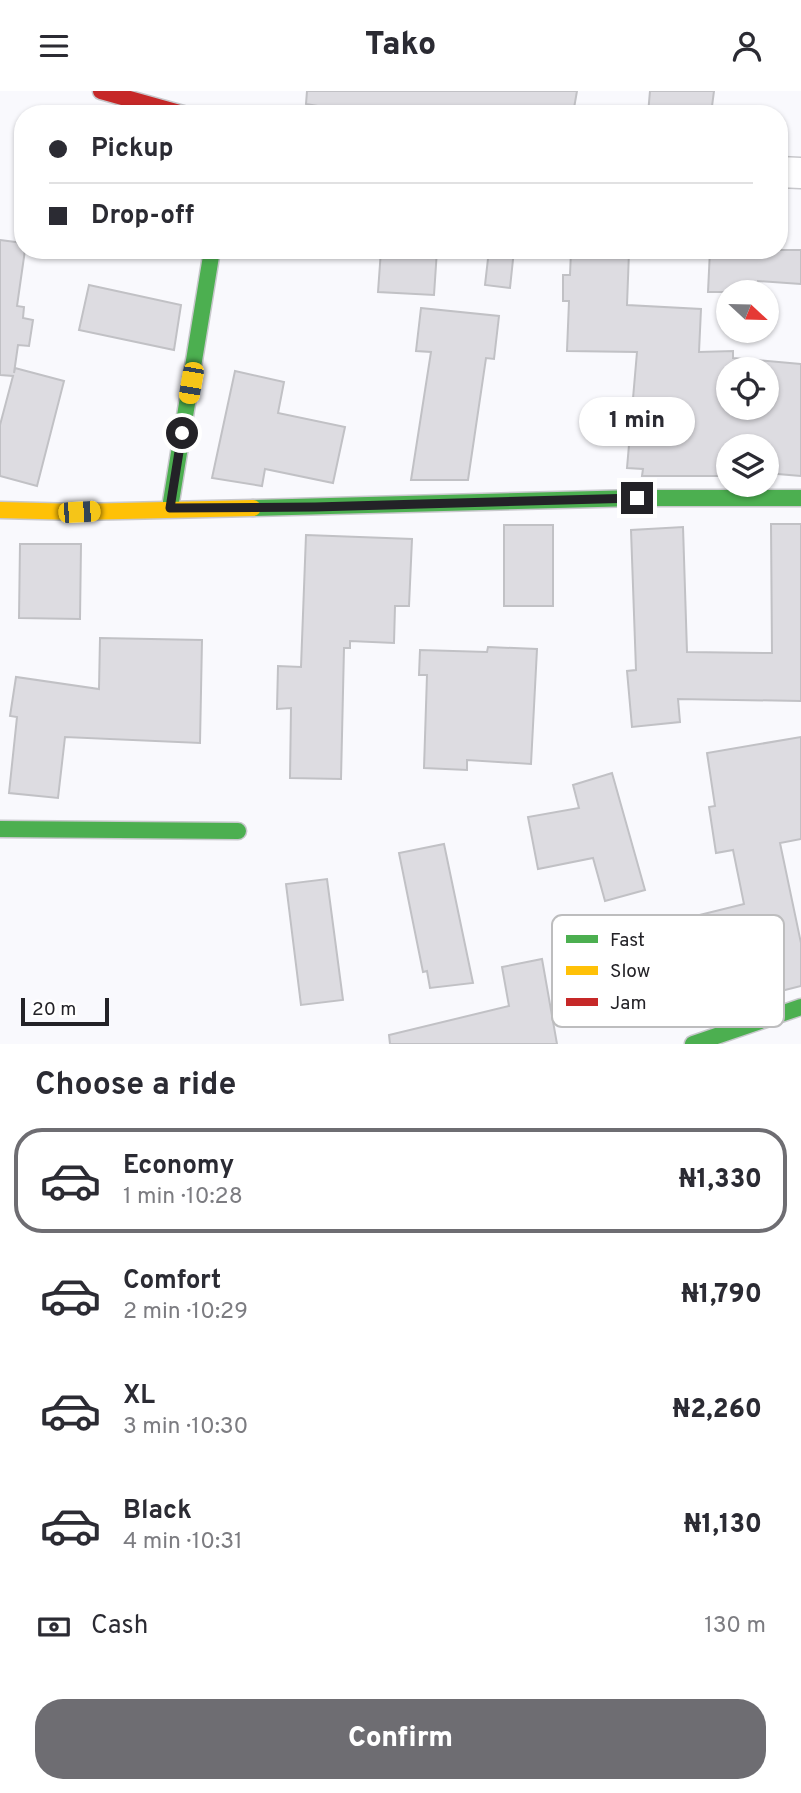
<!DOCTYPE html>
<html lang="en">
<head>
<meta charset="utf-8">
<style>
  body { margin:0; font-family:Overpass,sans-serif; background:#f2f2f3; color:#2b2b33; height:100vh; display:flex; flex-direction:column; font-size:26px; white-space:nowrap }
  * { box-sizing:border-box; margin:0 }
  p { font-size:23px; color:#7c7c81 }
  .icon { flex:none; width:38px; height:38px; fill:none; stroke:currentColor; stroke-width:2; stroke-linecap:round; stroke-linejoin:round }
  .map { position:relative; height:953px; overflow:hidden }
  .details { display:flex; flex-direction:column; background:#fff; flex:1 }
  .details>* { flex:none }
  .banner { position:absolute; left:14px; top:14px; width:774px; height:154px; border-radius:28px; box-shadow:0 2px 5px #0004; display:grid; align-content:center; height:154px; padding:0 35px; background:#fff }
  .needle { width:46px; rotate:112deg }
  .tools { position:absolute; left:716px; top:189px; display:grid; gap:14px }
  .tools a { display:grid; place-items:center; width:63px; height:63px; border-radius:50%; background:#fff; box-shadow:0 2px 5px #0004; font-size:35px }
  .scale { position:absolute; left:21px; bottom:18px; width:88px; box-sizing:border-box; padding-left:7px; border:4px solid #232227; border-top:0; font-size:19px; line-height:24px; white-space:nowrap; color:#232227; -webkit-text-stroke:5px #fff; paint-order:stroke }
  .end { position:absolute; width:32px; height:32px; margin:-16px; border:9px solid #232227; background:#fff; box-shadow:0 0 0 4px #fff }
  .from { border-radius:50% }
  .bubble { position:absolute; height:49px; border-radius:24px; background:#fff; box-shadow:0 2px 5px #0004; font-size:23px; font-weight:800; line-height:49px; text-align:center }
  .car { position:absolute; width:21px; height:42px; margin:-21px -10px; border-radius:9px; box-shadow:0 0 5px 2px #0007; background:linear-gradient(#f5c518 24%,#345 0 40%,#f5c518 0 76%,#345 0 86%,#f5c518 0) }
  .banner b { display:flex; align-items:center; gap:24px; height:66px; font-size:26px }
  .banner b+b { border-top:2px solid #e1e1e2 }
  .banner i { width:18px; height:18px; background:#2b2b33 }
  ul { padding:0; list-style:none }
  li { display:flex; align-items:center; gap:21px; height:105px; margin:0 14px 10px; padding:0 21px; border:4px solid transparent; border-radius:28px }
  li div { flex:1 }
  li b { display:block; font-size:26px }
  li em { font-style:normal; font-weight:800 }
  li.active { border-color:#6e6d72 }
  li>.icon { width:63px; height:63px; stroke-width:1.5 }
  h2 { padding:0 35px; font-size:32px; line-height:84px }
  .pay { display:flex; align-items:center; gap:18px; height:77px; padding:0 35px; font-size:26px }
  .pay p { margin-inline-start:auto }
  .cta { display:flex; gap:14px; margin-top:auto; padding:14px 35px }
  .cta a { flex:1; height:80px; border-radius:28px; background:#6e6d72; color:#fff; font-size:28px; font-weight:800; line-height:80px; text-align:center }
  header { display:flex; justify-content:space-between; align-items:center; height:91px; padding:0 35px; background:#fff; font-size:32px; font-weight:800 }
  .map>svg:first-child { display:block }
  .building { fill:#dddce1; stroke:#c1c1c5; stroke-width:2; fill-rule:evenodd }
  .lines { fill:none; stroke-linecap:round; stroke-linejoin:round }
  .street-casing { stroke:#c8c8cc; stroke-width:33 }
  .fast-casing { stroke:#c8c8cc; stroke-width:19 }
  .slow-casing { stroke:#c8c8cc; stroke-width:19 }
  .jam-casing { stroke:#c8c8cc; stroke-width:19 }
  .street { stroke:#fefeff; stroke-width:30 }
  .fast { stroke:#4caf50; stroke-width:16 }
  .slow { stroke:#ffc107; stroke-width:16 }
  .jam { stroke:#c62828; stroke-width:16 }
  .route { stroke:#232227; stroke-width:9 }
  .key { fill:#fff; stroke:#bdbdbe; stroke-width:2 }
  .key-label { font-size:19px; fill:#232227 }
</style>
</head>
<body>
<header><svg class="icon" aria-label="menu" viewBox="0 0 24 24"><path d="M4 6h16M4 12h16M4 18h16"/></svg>Tako<svg class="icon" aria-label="person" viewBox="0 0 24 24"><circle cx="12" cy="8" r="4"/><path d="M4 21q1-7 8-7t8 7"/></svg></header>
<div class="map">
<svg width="801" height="953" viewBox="0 0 801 953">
  <rect width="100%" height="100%" fill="#f9f9fd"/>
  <g class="building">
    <polygon points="307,0 577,0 573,23 365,23 306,13"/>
    <polygon points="650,0 714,0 711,23 648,23"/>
    <polygon points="0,149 23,152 25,159 17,215 24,216 23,227 33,229 29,255 18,254 14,282 15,277 64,290 37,395 0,385 0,334 13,285 0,284"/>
    <polygon points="381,159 437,159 434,204 378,201"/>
    <polygon points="489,159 514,159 510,197 485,194"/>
    <polygon points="710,159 801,159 801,193 758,190 758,201 708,201"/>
    <path d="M571 160 629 161 627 214 701 218 699 261 733 260V267L801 273V385L766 382V355H728V385H642L643 378 627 377 637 261 567 260 569 210H563V184H570ZM728 278H766V317H728Z"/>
    <polygon points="89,194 181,214 174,259 79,239"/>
    <polygon points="421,217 499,225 494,268 486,267 468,389 411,389 431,261 416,260"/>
    <polygon points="235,280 284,291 278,322 345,336 333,392 265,378 262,395 212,387"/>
    <polygon points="771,433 801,433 801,610 678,608 680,631 632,636 627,580 636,579 631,439 683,436 687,561 772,562"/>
    <rect x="504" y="434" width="49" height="81"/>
    <polygon points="306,444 412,448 409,515 395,515 394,552 350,550 350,557 344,557 341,688 290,687 291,617 277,618 278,575 301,576"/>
    <polygon points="20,453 81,453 80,528 19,527"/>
    <polygon points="100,547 202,549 200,652 65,646 58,707 9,702 17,626 10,625 16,586 99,598"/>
    <polygon points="488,556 537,558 531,673 467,669 467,679 424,677 427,584 419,584 420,559 487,561"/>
    <polygon points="801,646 801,748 780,752 801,852 801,895 777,901 774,886 760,889 757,875 711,887 715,905 683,913 678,895 662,899 647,837 744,813 733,759 716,762 709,716 715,715 707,662"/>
    <polygon points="612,682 645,799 605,810 593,767 538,778 528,726 579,717 573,694"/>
    <polygon points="444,753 473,892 430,897 427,880 423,881 399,762"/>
    <polygon points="327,788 343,909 301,914 286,793"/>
    <polygon points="542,868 557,953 390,953 389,944 509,915 502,876"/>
  </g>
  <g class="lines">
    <defs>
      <polyline id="street" points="779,81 801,82"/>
      <g id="fast">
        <polyline points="170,417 212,159"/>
        <polyline points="253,417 637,407 801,407"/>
        <polyline points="0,738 238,740"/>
        <polyline points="693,953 801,916"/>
      </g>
      <polyline id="slow" points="0,419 79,421 253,417"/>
      <polyline id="jam" points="101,0 183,23"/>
    </defs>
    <use href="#street" class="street-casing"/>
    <use href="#fast" class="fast-casing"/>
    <use href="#slow" class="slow-casing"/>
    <use href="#jam" class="jam-casing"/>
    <use href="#street" class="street"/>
    <use href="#fast" class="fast"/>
    <use href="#slow" class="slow"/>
    <use href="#jam" class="jam"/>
  </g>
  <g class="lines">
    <polyline class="route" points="182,342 170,417 315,416 637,407"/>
  </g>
  <rect x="552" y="824" width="232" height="112" rx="10" class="key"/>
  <rect x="566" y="844" width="32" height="8" fill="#4caf50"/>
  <rect x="566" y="875" width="32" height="9" fill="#ffc107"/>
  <rect x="566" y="907" width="32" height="8" fill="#c62828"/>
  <g class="key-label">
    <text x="610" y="855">Fast</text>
    <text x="610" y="886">Slow</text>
    <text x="610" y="918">Jam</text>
  </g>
</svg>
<div class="tools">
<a><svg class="needle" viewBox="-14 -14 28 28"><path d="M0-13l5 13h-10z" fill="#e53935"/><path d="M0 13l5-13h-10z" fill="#7c7c81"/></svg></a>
<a><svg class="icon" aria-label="locate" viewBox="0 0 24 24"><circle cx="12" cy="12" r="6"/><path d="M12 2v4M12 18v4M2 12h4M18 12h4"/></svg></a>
<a><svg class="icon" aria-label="layers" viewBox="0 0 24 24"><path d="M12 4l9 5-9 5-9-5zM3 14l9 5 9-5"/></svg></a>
</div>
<div class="scale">20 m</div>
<i class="end from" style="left:182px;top:342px"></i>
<i class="end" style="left:637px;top:407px"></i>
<div class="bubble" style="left:579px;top:306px;width:116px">1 min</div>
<i class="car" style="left:191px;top:292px;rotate:190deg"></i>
<i class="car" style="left:79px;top:421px;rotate:87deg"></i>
<div class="banner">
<b><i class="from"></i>Pickup</b>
<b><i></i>Drop-off</b>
</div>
</div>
<section class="details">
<h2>Choose a ride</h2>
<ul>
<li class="active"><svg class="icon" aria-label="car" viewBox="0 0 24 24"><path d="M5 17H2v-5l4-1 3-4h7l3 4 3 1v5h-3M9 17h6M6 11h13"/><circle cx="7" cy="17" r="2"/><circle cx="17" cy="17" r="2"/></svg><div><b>Economy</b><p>1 min · 10:28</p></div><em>₦1,330</em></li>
<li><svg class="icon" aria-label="car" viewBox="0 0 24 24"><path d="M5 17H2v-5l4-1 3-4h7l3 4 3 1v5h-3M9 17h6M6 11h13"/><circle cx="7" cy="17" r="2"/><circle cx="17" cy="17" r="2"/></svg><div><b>Comfort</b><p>2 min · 10:29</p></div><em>₦1,790</em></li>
<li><svg class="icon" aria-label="car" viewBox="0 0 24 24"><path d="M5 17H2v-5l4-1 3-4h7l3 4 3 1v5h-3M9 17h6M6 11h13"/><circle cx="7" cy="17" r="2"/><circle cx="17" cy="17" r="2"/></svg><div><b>XL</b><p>3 min · 10:30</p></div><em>₦2,260</em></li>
<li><svg class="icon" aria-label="car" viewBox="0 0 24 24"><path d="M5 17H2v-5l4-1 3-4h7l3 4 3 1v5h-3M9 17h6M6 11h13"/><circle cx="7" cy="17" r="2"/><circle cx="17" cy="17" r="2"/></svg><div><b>Black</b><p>4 min · 10:31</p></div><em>₦1,130</em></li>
</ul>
<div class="pay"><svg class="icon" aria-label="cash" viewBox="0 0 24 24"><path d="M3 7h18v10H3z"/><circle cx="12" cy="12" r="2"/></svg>Cash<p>130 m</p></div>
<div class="cta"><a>Confirm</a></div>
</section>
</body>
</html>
